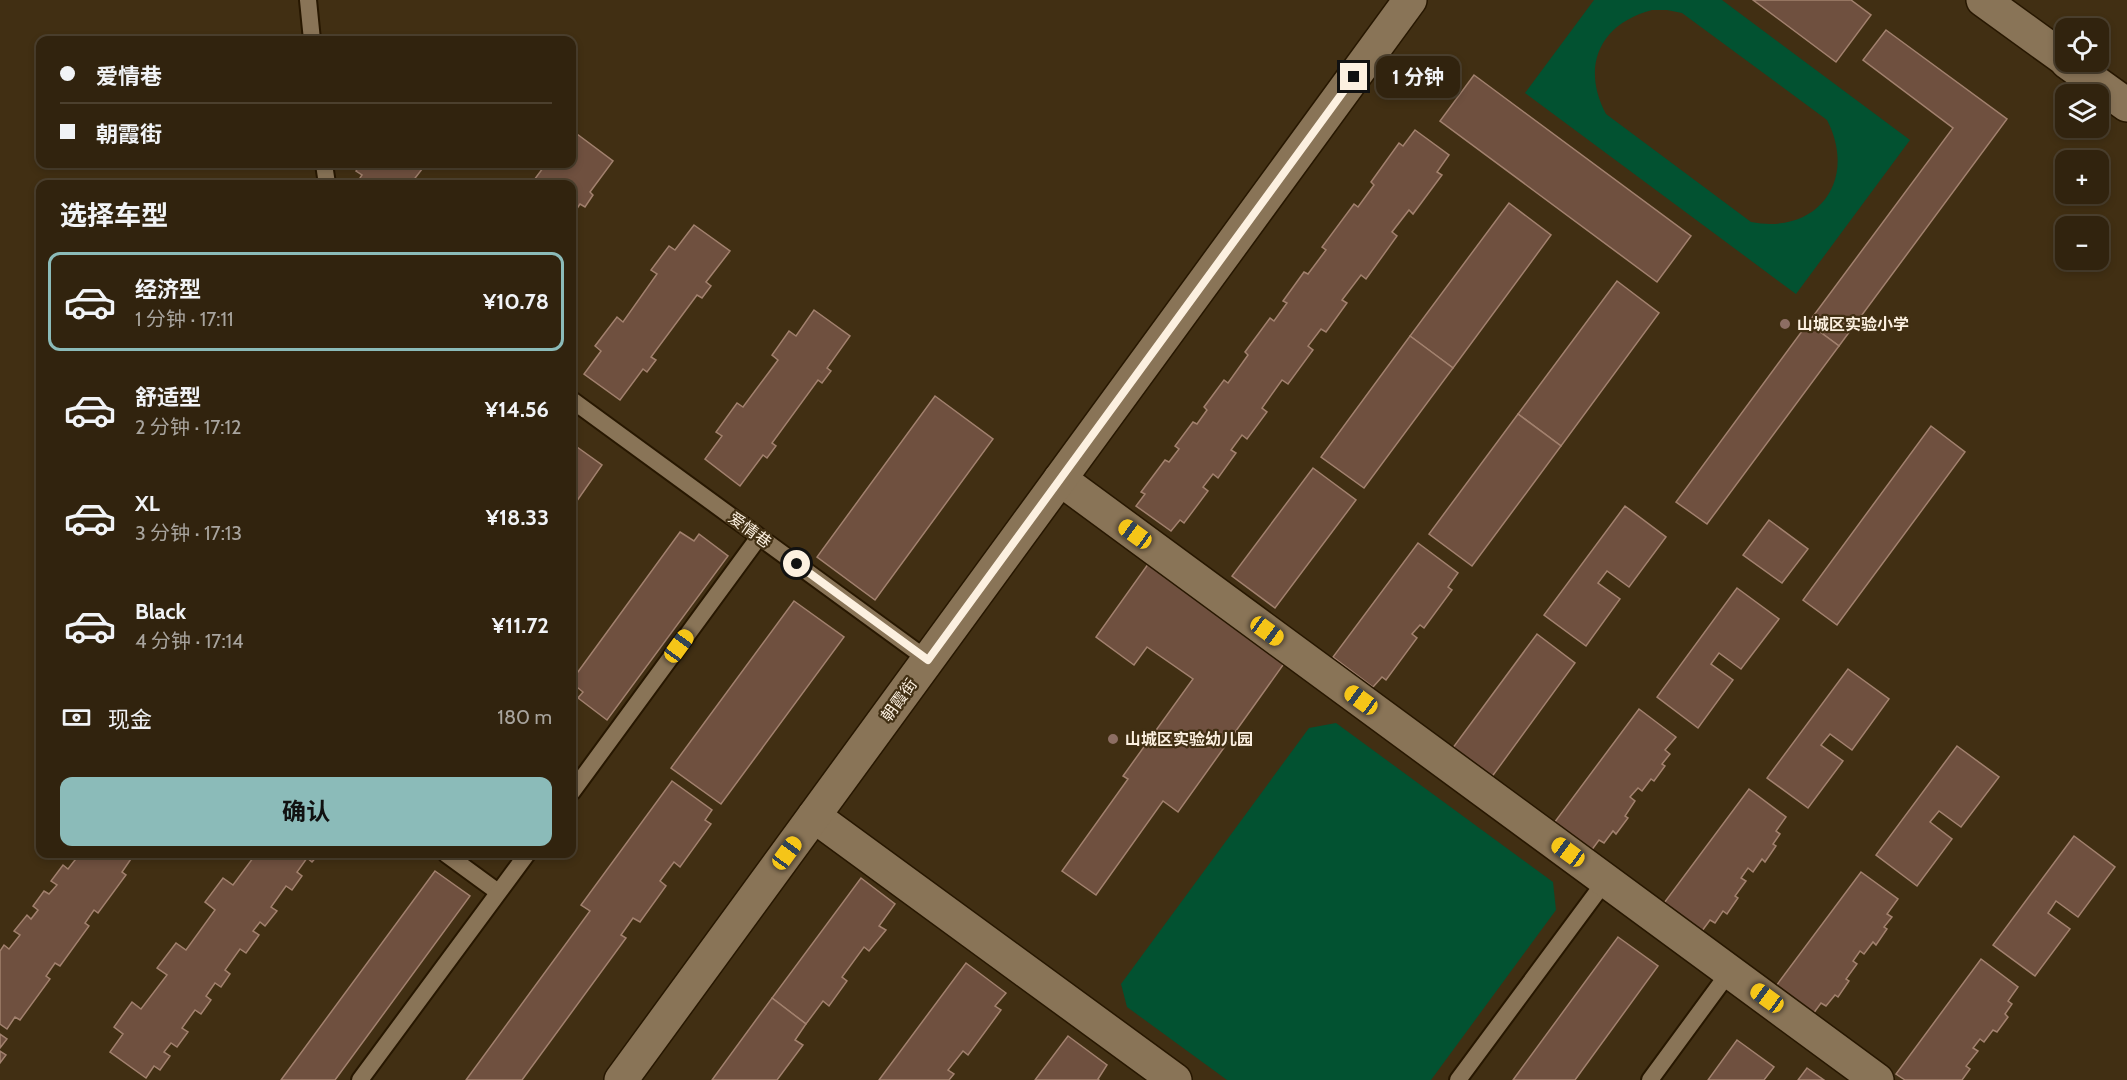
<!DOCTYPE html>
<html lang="zh">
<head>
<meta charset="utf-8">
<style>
  body { margin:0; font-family:Cabin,"Noto Sans SC",sans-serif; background:#392b17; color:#f1f3f6; height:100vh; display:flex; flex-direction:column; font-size:22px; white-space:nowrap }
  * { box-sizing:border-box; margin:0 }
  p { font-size:20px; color:#a8a49e }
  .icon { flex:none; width:33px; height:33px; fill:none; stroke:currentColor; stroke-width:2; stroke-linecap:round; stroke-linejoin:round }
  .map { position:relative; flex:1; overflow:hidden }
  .details { position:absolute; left:36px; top:180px; width:540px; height:678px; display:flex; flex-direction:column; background:#31230e; border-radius:12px; box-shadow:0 3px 9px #0003,0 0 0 2px #4c402e }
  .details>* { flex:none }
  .banner { position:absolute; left:36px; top:36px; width:540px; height:132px; border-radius:12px; box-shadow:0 3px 9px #0003,0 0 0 2px #4c402e; display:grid; align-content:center; height:132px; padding:0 24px; background:#31230e }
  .controls { position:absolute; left:2055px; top:18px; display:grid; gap:12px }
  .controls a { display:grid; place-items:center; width:54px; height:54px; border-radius:12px; background:#31230e; box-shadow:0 3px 9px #0003,0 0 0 2px #4c402e; font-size:30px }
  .end { position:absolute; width:27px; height:27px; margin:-14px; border:8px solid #fcf0e0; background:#111; box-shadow:0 0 0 3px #111 }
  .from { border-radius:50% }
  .bubble { position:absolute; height:42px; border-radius:12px; background:#31230e; box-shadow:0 3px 9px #0003,0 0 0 2px #4c402e; font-size:20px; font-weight:700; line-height:42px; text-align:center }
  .car { position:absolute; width:18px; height:36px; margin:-18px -9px; border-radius:8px; box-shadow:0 0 4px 2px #0007; background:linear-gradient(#f5c518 24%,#345 0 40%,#f5c518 0 76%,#345 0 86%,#f5c518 0) }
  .banner b { display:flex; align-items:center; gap:21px; height:57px; font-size:22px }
  .banner b+b { border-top:2px solid #4c402e }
  .banner i { width:15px; height:15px; background:#f1f3f6 }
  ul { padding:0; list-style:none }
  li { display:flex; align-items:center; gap:18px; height:99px; margin:0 12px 9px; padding:0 12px; border:3px solid transparent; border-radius:12px }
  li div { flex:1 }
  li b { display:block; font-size:22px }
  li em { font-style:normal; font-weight:700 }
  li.current { border-color:#8bbbb9 }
  li>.icon { width:54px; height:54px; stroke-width:1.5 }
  h2 { padding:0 24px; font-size:27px; line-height:72px }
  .pay { display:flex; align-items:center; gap:15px; height:66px; padding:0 24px; font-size:22px }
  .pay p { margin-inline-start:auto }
  .button { display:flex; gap:12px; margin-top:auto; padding:12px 24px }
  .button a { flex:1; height:69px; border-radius:12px; background:#8bbbb9; color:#111; font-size:24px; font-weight:700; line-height:69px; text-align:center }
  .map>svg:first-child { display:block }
  .green { fill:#025231; fill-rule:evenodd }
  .building { fill:#6f503f; stroke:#a2816e; stroke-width:1.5 }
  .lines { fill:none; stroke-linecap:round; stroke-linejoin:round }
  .service-casing { stroke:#271700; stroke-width:20 }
  .minor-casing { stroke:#271700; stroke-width:36 }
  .tertiary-casing { stroke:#271700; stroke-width:36 }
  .service { stroke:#897457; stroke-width:16 }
  .minor { stroke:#897457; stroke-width:33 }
  .tertiary { stroke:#897457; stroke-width:33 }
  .route { stroke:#fcf0e0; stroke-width:8 }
  .education-dot { fill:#8d6e63; stroke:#412f13; stroke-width:2 }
  .labels { text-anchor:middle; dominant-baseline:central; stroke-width:4.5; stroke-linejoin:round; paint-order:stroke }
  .poi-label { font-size:16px; font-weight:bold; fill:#fcf0e0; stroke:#412f13; text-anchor:start }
  .street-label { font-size:16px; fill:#fcf0e0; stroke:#412f13 }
</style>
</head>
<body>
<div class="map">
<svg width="2127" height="1080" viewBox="0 0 2127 1080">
  <rect width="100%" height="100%" fill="#412f13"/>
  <g class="green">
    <path d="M1594 0H1722L1910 140 1796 294 1525 93ZM1652 10H1667L1682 13 1827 120C1858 180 1818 235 1751 222L1606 114C1581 67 1599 24 1652 10Z"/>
    <polygon points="1336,723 1553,882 1556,910 1431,1080 1227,1080 1127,1007 1121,984 1309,728"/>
  </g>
  <g class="building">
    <polygon points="1753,0 1851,0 1871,15 1836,62"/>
    <polygon points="1886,30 2007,119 1839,346 1808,323 1953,128 1863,60"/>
    <polygon points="1474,75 1691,236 1657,282 1440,121"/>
    <polygon points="1415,130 1449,155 1437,172 1442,175 1413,214 1409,210 1392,232 1397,236 1366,279 1361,275 1342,300 1347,303 1326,332 1321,329 1308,346 1313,350 1288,384 1282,380 1262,408 1267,412 1247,439 1242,435 1231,450 1236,453 1218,478 1213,474 1203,487 1208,491 1184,523 1180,520 1171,531 1136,506 1145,494 1141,492 1165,460 1169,462 1179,449 1175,446 1193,422 1197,424 1207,410 1204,407 1224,380 1228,383 1248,355 1245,352 1270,318 1274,321 1287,303 1283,301 1304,272 1308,274 1326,250 1322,247 1354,204 1358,207 1374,185 1371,182 1399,143 1403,146"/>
    <polygon points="577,134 613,161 590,192 593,195 585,207 580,204 572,216 572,184 540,184 534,180 546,164 572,164 572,142"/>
    <polygon points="361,164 426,164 412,182 415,184 356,184 362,175 356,171"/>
    <polygon points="1509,203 1551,235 1453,368 1410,336"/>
    <polygon points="694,225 730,251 706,282 711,286 702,298 697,295 651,357 656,360 647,372 643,369 620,400 584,374 601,351 595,346 617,317 623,322 657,274 651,270 669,246 675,250"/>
    <polygon points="1617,281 1659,313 1561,446 1518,414"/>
    <polygon points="814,310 850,336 827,368 831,371 822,383 818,380 772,443 776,446 767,458 763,455 740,486 705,459 722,436 716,432 737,403 743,407 778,360 772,355 789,331 796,336"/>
    <polygon points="1808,323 1839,346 1707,524 1676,502"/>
    <polygon points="1410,336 1453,368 1364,488 1321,457"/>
    <polygon points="935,396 993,439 875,600 817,557"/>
    <polygon points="1518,414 1561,446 1472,566 1429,534"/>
    <polygon points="1931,426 1965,452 1837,625 1803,600"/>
    <polygon points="577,447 602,465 572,508 572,451"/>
    <polygon points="1313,468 1356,500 1275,608 1232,576"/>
    <polygon points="1625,506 1666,537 1629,587 1607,571 1598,583 1620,599 1586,646 1544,615"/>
    <polygon points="1769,520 1808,549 1782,583 1743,555"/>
    <polygon points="680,532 694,541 699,534 728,556 607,720 578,698 583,692 572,683 572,680"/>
    <polygon points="1418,543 1458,573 1448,587 1452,590 1424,628 1420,625 1412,634 1417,638 1386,680 1382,677 1373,687 1333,657"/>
    <polygon points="1151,560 1288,658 1178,812 1163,801 1096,895 1062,871 1128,779 1123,776 1193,679 1147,647 1134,665 1096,637"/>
    <polygon points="1737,588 1779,619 1741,669 1719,653 1711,664 1733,680 1698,728 1657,697"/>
    <polygon points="794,601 844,637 721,804 671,768"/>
    <polygon points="1537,634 1575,663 1491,778 1452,749"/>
    <polygon points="1848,669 1889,699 1852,750 1830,734 1821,745 1843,761 1808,808 1767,778"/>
    <polygon points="1639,709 1676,737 1665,750 1670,754 1662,764 1665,766 1654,781 1651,779 1642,791 1638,788 1630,797 1635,801 1625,816 1628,818 1616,834 1613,831 1604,843 1599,840 1591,851 1554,823"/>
    <polygon points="1957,746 1999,777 1961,827 1939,811 1930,822 1952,839 1917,886 1876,855"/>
    <polygon points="672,781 712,810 705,820 711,824 680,867 674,862 660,881 666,886 640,922 633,918 621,935 626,938 522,1080 466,1080 590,911 581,905"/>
    <polygon points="1749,789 1786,817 1776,831 1780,834 1773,844 1776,846 1765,862 1762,859 1753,872 1748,868 1741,878 1746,881 1735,896 1738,898 1727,914 1723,911 1715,923 1710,920 1702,931 1664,903"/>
    <polygon points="2074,836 2115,867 2078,917 2056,901 2048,913 2070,929 2035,976 1993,945"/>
    <polygon points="71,854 129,854 133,856 122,872 126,875 98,913 94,910 85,923 89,926 60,966 55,963 46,976 50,979 20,1020 15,1017 7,1029 0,1024 0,951 4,945 9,949 20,935 14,931 27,915 31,919 38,910 33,906 44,891 49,894 57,885 51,881 63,865 68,869 75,860 70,856"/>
    <polygon points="256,854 319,854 312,862 307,858 297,872 302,876 292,890 286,886 271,907 277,911 265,926 260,922 253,931 259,935 246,953 240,949 225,970 230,974 221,987 215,983 206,996 211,1000 201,1014 195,1010 182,1028 188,1032 177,1047 171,1043 164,1052 170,1056 160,1070 154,1066 146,1078 110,1052 123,1034 114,1027 132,1002 141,1009 167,975 157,968 176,943 186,950 215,910 205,902 223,878 233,885"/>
    <polygon points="435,871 470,896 335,1080 281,1080"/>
    <polygon points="1861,872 1898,899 1887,914 1892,917 1884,927 1887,929 1876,945 1873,942 1864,954 1860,951 1853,961 1857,964 1846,979 1849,981 1838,997 1835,995 1826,1006 1821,1003 1813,1014 1776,986"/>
    <polygon points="861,878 895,904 879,926 886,930 869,951 864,947 842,977 847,981 829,1006 823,1001 806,1024 772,998"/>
    <polygon points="1618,937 1658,966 1575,1080 1513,1080"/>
    <polygon points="1981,959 2018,987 2008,1001 2012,1004 2005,1014 2008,1017 1997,1032 1993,1030 1984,1042 1980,1039 1973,1048 1978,1051 1966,1066 1970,1069 1962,1080 1905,1080 1896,1074"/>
    <polygon points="966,963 1006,993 995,1006 1001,1010 968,1055 963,1051 948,1070 954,1074 949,1080 879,1080"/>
    <polygon points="772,998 806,1024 795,1040 803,1045 777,1080 712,1080"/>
    <polygon points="0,1034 7,1039 0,1048"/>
    <polygon points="1068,1036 1107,1065 1098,1079 1099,1080 1035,1080"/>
    <polygon points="1737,1040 1774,1067 1764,1080 1708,1080"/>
    <polygon points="0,1051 6,1055 0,1063"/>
    <polygon points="1807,1068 1824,1080 1798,1080"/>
  </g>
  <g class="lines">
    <defs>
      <g id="service">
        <polyline points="308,0 312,40"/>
        <polyline points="324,164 327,184"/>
        <polyline points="572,400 928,660"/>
        <polyline points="572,792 759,537"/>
        <polyline points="446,854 498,892"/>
        <polyline points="360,1080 527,854"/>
        <polyline points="1458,1080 1606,880"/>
        <polyline points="1650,1080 1730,971"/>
      </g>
      <g id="minor">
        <polyline points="1060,479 1877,1080"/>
        <polyline points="814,816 1175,1080"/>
      </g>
      <g id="tertiary">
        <polyline points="1983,0 2066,60"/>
        <polyline points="2067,62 2127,105"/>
        <polyline points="621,1080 1410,0"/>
      </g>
    </defs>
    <use href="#service" class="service-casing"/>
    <use href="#minor" class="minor-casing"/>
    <use href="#tertiary" class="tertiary-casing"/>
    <use href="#service" class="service"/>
    <use href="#minor" class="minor"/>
    <use href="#tertiary" class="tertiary"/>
  </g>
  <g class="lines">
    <polyline class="route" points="797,564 928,660 1354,77"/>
  </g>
  <g class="education-dot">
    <circle cx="1785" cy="324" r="6"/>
    <circle cx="1113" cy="739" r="6"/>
  </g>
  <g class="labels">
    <g class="poi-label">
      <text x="1797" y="324">山城区实验小学</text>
      <text x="1125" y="739">山城区实验幼儿园</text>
    </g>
    <g class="street-label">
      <text transform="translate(750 530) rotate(36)">爱情巷</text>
      <text transform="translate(899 700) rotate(-54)">朝霞街</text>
    </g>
  </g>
</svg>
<div class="controls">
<a><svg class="icon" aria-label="locate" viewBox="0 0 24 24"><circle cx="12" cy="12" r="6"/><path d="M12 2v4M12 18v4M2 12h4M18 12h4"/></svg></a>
<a><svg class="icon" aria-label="layers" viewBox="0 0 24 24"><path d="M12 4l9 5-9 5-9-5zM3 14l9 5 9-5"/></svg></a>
<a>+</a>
<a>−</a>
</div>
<i class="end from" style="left:797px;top:564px"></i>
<i class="end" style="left:1354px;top:77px"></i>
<div class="bubble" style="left:1376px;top:56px;width:84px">1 分钟</div>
<i class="car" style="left:1135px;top:534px;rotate:306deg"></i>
<i class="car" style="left:1267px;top:631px;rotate:126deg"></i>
<i class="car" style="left:679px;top:646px;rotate:36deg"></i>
<i class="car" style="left:1361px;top:700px;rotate:306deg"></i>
<i class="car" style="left:1568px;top:852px;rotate:306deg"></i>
<i class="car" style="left:787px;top:853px;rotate:36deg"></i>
<i class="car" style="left:1767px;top:998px;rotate:306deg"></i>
<div class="banner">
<b><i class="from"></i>爱情巷</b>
<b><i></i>朝霞街</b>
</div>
<section class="details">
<h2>选择车型</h2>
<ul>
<li class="current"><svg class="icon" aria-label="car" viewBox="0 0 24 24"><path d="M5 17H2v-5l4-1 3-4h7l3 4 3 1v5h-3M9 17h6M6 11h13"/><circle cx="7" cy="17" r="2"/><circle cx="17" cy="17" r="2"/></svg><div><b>经济型</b><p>1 分钟 · 17:11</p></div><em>¥10.78</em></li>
<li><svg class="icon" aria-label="car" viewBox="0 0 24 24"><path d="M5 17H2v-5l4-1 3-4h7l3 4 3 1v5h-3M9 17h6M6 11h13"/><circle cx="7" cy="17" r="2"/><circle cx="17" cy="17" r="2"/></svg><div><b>舒适型</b><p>2 分钟 · 17:12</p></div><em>¥14.56</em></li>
<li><svg class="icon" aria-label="car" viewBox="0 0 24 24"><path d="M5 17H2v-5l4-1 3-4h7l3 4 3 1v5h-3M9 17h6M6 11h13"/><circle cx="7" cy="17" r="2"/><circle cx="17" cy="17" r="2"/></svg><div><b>XL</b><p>3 分钟 · 17:13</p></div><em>¥18.33</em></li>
<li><svg class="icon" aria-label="car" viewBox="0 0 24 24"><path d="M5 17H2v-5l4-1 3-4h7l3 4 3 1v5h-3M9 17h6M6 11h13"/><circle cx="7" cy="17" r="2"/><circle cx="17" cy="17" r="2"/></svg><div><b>Black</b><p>4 分钟 · 17:14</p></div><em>¥11.72</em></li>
</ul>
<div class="pay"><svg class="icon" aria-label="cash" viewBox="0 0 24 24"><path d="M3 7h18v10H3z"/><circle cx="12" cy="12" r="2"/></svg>现金<p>180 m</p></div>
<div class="button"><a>确认</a></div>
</section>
</div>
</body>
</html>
